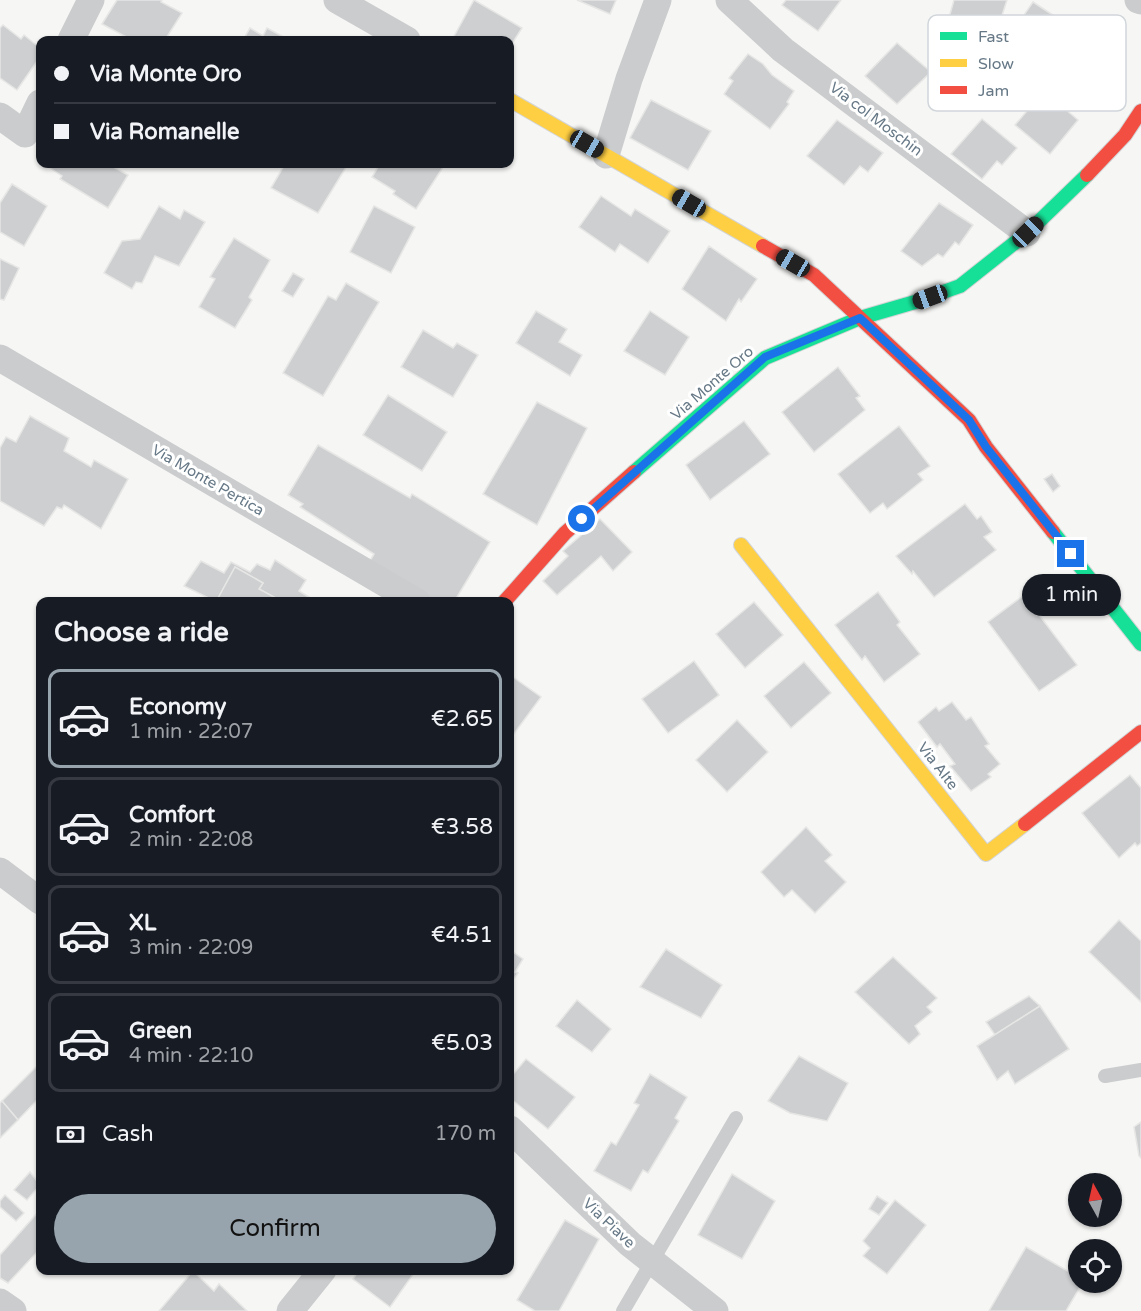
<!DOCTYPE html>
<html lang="en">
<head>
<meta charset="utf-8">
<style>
  body { margin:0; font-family:"Varela Round",sans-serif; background:#242831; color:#f1f3f6; height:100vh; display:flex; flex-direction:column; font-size:22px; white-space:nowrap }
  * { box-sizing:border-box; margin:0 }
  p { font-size:20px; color:#9ea1a6 }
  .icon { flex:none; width:33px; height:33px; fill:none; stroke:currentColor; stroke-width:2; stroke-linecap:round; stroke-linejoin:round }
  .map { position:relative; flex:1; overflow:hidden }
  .side { position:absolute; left:36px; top:597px; width:478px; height:678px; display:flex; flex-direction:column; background:#171b24; border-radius:12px; box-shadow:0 2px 4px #0004 }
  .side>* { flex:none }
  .banner { position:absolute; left:36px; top:36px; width:478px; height:132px; border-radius:12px; box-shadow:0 2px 4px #0004; display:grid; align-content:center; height:132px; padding:0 18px; background:#171b24 }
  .needle { width:39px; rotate:352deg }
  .fabs { position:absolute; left:1068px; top:1173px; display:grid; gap:12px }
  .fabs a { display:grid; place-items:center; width:54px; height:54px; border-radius:50%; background:#171b24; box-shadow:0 2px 4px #0004; font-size:30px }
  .end { position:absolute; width:27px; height:27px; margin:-14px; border:8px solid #1a73e8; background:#fff; box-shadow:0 0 0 3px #fff }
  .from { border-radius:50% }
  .bubble { position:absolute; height:42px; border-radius:21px; background:#171b24; box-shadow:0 2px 4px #0004; font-size:20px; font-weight:600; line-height:42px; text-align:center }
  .car { position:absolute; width:18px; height:36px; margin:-18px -9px; border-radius:8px; box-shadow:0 0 4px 2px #0007; background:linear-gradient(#222 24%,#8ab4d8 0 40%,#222 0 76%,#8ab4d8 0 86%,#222 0) }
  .banner b { display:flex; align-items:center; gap:21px; height:57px; font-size:22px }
  .banner b+b { border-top:2px solid #363941 }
  .banner i { width:15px; height:15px; background:#f1f3f6 }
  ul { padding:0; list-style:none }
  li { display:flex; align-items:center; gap:18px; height:99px; margin:0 12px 9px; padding:0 6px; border:3px solid #363941; border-radius:12px }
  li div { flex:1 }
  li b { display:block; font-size:22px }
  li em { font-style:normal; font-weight:600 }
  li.on { border-color:#98a4ad }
  li>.icon { width:54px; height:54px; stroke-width:1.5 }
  h2 { padding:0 18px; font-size:27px; line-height:72px }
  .pay { display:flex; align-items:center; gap:15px; height:66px; padding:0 18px; font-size:22px }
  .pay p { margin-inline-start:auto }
  .primary-button { display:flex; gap:12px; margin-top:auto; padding:12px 18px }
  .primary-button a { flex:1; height:69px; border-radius:36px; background:#98a4ad; color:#111; font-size:24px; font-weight:600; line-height:69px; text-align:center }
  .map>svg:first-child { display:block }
  .building { fill:#cdcfd0; stroke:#e6e6e5; stroke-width:1.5 }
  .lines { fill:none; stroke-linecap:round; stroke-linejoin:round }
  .fast-casing { stroke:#d3d4d5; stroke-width:16 }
  .slow-casing { stroke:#d3d4d5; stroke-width:16 }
  .jam-casing { stroke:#d3d4d5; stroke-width:16 }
  .lane { stroke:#cbcccd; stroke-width:14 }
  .street { stroke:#cbcccd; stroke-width:27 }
  .fast { stroke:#16e098; stroke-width:14 }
  .slow { stroke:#ffcf43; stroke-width:14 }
  .jam { stroke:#f24e42; stroke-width:14 }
  .route { stroke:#1a73e8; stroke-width:8 }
  .labels { text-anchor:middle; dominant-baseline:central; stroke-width:6; stroke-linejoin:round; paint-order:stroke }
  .street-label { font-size:15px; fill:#667886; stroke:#fff }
  .key { fill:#fff; stroke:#d1d6db; stroke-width:1.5 }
  .key-label { font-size:16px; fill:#667886 }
</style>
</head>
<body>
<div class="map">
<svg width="1141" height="1311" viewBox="0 0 1141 1311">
  <rect width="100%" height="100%" fill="#f6f6f5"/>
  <g class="building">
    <polygon points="117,0 162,0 161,2 182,13 165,40 132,40 102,24"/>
    <polygon points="474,0 522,28 510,47 510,40 452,40"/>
    <polygon points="577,0 616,0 610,14"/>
    <polygon points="786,0 841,0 818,31 782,5"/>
    <polygon points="954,0 1007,0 995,37 947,25"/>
    <polygon points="1033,2 1085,36 1060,75 1022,50 1030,37 1015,28"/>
    <polygon points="3,25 21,39 24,35 40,48 40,57 17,90 0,78 0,28"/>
    <polygon points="250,28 263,36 267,28 289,40 243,40"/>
    <polygon points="897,43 931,72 897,104 865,76"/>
    <polygon points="748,54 763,64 772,75 794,91 787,102 789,104 770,129 724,94 733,81 729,78"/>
    <polygon points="1044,91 1078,120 1050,154 1015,125"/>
    <polygon points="651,100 711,131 688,170 630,138"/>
    <polygon points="982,119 1017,148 1002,165 997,161 982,179 951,154"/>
    <polygon points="837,120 883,153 868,172 860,166 844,185 807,156"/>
    <polygon points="44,164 108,164 128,175 108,208 60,179 62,176"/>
    <polygon points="285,164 348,164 318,213 271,188"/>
    <polygon points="380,164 445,164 416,209 393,194 395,191 372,177"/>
    <polygon points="12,184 47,206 24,246 0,232 0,203"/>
    <polygon points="601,196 631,216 635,209 670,231 648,263 620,244 615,252 579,227"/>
    <polygon points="939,203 973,225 959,245 955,242 943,257 938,254 922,266 901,251"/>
    <polygon points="159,206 180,219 184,210 205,222 179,266 155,256 142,283 136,282 132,289 104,273 122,241 140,239"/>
    <polygon points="374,206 415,227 391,273 350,252"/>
    <polygon points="234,238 270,260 249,297 252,300 235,328 199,307 215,279 210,277"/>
    <polygon points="709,246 757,279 741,302 739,299 726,321 682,289"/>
    <polygon points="0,259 19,268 4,300 0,299"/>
    <polygon points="293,273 304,279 293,297 282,291"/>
    <polygon points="346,283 379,302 323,396 283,373 328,296 336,300"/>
    <polygon points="536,311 567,329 559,342 582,355 570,376 516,343"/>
    <polygon points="650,311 689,337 665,375 624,351"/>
    <polygon points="423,330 453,348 457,343 478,355 453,397 401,367"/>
    <polygon points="838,367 860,396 856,398 865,410 814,452 782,412"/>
    <polygon points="388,395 447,432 422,471 363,435"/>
    <polygon points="537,402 587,428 537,525 483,494"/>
    <polygon points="30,416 69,438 64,451 91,467 94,460 128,479 101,529 64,505 62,509 57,507 44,526 0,501 0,448 6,437 16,442"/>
    <polygon points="744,421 770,454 710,500 686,465"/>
    <polygon points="899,426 930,466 918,474 923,480 887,509 883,503 870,513 838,474"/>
    <polygon points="318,445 410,498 412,494 490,542 454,602 427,602 367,566 374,554 300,507 303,504 288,495"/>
    <polygon points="1052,474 1060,486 1053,492 1044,479"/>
    <polygon points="965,504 977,519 981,516 992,532 984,537 996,550 934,597 913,571 912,574 896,556"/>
    <polygon points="600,519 632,552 613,571 601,556 557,595 543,581 568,556 563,551"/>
    <polygon points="275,560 306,580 299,591 317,602 272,602 274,597 259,589 263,583 235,567 216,602 209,602 211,599 184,586 201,561 224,573 231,562 250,572 257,564 270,570"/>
    <polygon points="235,567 263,583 259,589 274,597 272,602 216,602"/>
    <polygon points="878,592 900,622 897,625 920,654 884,682 865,656 862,660 835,625"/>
    <polygon points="1024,595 1077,665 1039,691 988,622"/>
    <polygon points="754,602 783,635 745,668 716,634"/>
    <polygon points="694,661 719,695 668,733 642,699"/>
    <polygon points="804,662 831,693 791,728 764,696"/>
    <polygon points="510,675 541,697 510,739"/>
    <polygon points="952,702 966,720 971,717 989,744 985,746 1000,764 988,774 991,777 971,791 950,766 955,764 940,744 937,747 918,722 936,707 939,711"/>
    <polygon points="737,720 768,752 727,792 696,760"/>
    <polygon points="1130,775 1141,788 1141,843 1137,846 1135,843 1119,858 1082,813"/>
    <polygon points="806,827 832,855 825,861 846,882 815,913 792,890 784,897 761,872"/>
    <polygon points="1119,920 1141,941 1141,1002 1089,952"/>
    <polygon points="666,949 722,985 701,1018 640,987"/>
    <polygon points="510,950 523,959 515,972 518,973 510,984"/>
    <polygon points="893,957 937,998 927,1007 932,1012 915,1026 920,1034 909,1044 855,992"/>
    <polygon points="1029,996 1040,1006 995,1035 986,1022"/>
    <polygon points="577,1000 611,1029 592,1052 556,1026"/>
    <polygon points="1040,1006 1069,1049 1015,1084 1008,1071 997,1080 977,1046"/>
    <polygon points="799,1056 848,1083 827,1121 790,1113 768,1101"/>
    <polygon points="526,1059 575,1097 548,1129 510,1098 510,1078"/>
    <polygon points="40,1063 40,1097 18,1120 2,1101"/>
    <polygon points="650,1074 687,1097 675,1118 679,1121 648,1173 643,1170 631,1191 594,1171 611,1142 616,1145 639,1105 634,1103"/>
    <polygon points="2,1101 18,1120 0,1138 0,1103"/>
    <polygon points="1141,1122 1141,1158 1139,1156 1134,1127"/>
    <polygon points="30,1172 40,1185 27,1200 14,1190"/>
    <polygon points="732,1174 775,1201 742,1259 698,1235"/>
    <polygon points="5,1195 24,1213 16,1221 0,1207 0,1201"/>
    <polygon points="877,1196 888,1203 879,1215 869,1209"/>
    <polygon points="895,1200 926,1225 887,1274 863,1256 870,1248 863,1241"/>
    <polygon points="40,1210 40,1249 8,1283 0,1278 0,1255"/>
    <polygon points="565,1220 599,1239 559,1311 535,1311 517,1300"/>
    <polygon points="1026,1247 1078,1277 1078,1282 1083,1282 1066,1311 989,1311"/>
    <polygon points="359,1270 416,1270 390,1307 353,1279"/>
    <polygon points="193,1271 214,1291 219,1284 247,1311 159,1311"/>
  </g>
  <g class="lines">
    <defs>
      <g id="fast">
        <polyline points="634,472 765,358 860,318 915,302 960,286 1027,233 1087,175"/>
        <polyline points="1053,532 1141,644"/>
      </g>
      <g id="slow">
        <polyline points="510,100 763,246"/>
        <polyline points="741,545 986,854 1025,824"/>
      </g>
      <g id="jam">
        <polyline points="1087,175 1125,135 1141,111"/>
        <polyline points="763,246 814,275 969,420 986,447 1053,532"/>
        <polyline points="504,602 565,533 634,472"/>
        <polyline points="1025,824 1141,732"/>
      </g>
    </defs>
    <use href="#fast" class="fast-casing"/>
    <use href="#slow" class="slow-casing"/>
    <use href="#jam" class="jam-casing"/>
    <g class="lane">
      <polyline points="1105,1076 1141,1070"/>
      <polyline points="623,1311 736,1118"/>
    </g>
    <g class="street">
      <polyline points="337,0 407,40"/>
      <polyline points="729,0 783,50 1027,233"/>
      <polyline points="1138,0 1141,1"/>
      <polyline points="71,40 91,0"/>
      <polyline points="0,116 25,134 40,103"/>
      <polyline points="606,155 629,79 658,0"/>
      <polyline points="0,358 417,602"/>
      <polyline points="0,871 40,901"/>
      <polyline points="510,1129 630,1244 715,1311"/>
      <polyline points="0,1302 13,1311"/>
      <polyline points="290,1311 323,1270"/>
    </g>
    <use href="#fast" class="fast"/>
    <use href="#slow" class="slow"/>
    <use href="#jam" class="jam"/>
  </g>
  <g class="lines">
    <polyline class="route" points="582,519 765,357 860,318 969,420 986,447 1071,554"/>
  </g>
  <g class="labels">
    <g class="street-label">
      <text transform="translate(876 119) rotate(37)">Via col Moschin</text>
      <text transform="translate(712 383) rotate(-41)">Via Monte Oro</text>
      <text transform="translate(208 480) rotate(30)">Via Monte Pertica</text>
      <text transform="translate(938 766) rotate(52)">Via Alte</text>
      <text transform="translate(609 1223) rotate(43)">Via Piave</text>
    </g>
  </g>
  <rect x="928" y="15" width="198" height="96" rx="9" class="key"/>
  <rect x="940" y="32" width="27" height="8" fill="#16e098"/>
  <rect x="940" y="59" width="27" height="8" fill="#ffcf43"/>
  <rect x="940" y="86" width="27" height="8" fill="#f24e42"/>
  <g class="key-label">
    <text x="978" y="42">Fast</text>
    <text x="978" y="69">Slow</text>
    <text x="978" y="96">Jam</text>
  </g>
</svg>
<div class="fabs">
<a><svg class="needle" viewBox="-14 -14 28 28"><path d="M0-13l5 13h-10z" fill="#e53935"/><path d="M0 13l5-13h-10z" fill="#9ea1a6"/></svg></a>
<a><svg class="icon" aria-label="locate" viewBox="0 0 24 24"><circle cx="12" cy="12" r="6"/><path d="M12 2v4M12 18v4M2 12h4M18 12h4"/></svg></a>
</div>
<i class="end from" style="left:582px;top:519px"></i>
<i class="end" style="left:1071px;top:554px"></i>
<div class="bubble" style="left:1022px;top:574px;width:99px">1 min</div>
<i class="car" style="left:587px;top:144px;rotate:120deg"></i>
<i class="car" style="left:689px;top:203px;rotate:300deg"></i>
<i class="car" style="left:1028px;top:232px;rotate:46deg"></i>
<i class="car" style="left:793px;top:263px;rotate:300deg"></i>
<i class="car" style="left:930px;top:297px;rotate:250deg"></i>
<div class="banner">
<b><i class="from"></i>Via Monte Oro</b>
<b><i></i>Via Romanelle</b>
</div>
<section class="side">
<h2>Choose a ride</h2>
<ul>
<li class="on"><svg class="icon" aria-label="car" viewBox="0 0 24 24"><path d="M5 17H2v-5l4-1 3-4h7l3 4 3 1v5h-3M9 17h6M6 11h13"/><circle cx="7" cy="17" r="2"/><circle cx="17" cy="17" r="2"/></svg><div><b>Economy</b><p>1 min · 22:07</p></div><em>€2.65</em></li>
<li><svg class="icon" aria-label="car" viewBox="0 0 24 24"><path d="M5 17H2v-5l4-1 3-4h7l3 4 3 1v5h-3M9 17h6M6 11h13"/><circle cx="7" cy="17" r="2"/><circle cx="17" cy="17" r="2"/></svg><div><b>Comfort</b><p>2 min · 22:08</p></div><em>€3.58</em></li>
<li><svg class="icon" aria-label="car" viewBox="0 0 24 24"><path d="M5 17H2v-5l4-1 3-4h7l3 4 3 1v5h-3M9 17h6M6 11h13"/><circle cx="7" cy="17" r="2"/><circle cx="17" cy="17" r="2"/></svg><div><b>XL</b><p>3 min · 22:09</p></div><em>€4.51</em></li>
<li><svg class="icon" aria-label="car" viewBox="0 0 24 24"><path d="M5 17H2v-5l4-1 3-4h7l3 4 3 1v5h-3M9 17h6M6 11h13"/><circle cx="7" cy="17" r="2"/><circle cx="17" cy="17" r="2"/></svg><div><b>Green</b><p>4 min · 22:10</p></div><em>€5.03</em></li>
</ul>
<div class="pay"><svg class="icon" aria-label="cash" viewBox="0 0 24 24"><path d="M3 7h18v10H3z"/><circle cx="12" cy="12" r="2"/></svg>Cash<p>170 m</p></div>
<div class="primary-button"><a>Confirm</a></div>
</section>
</div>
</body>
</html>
